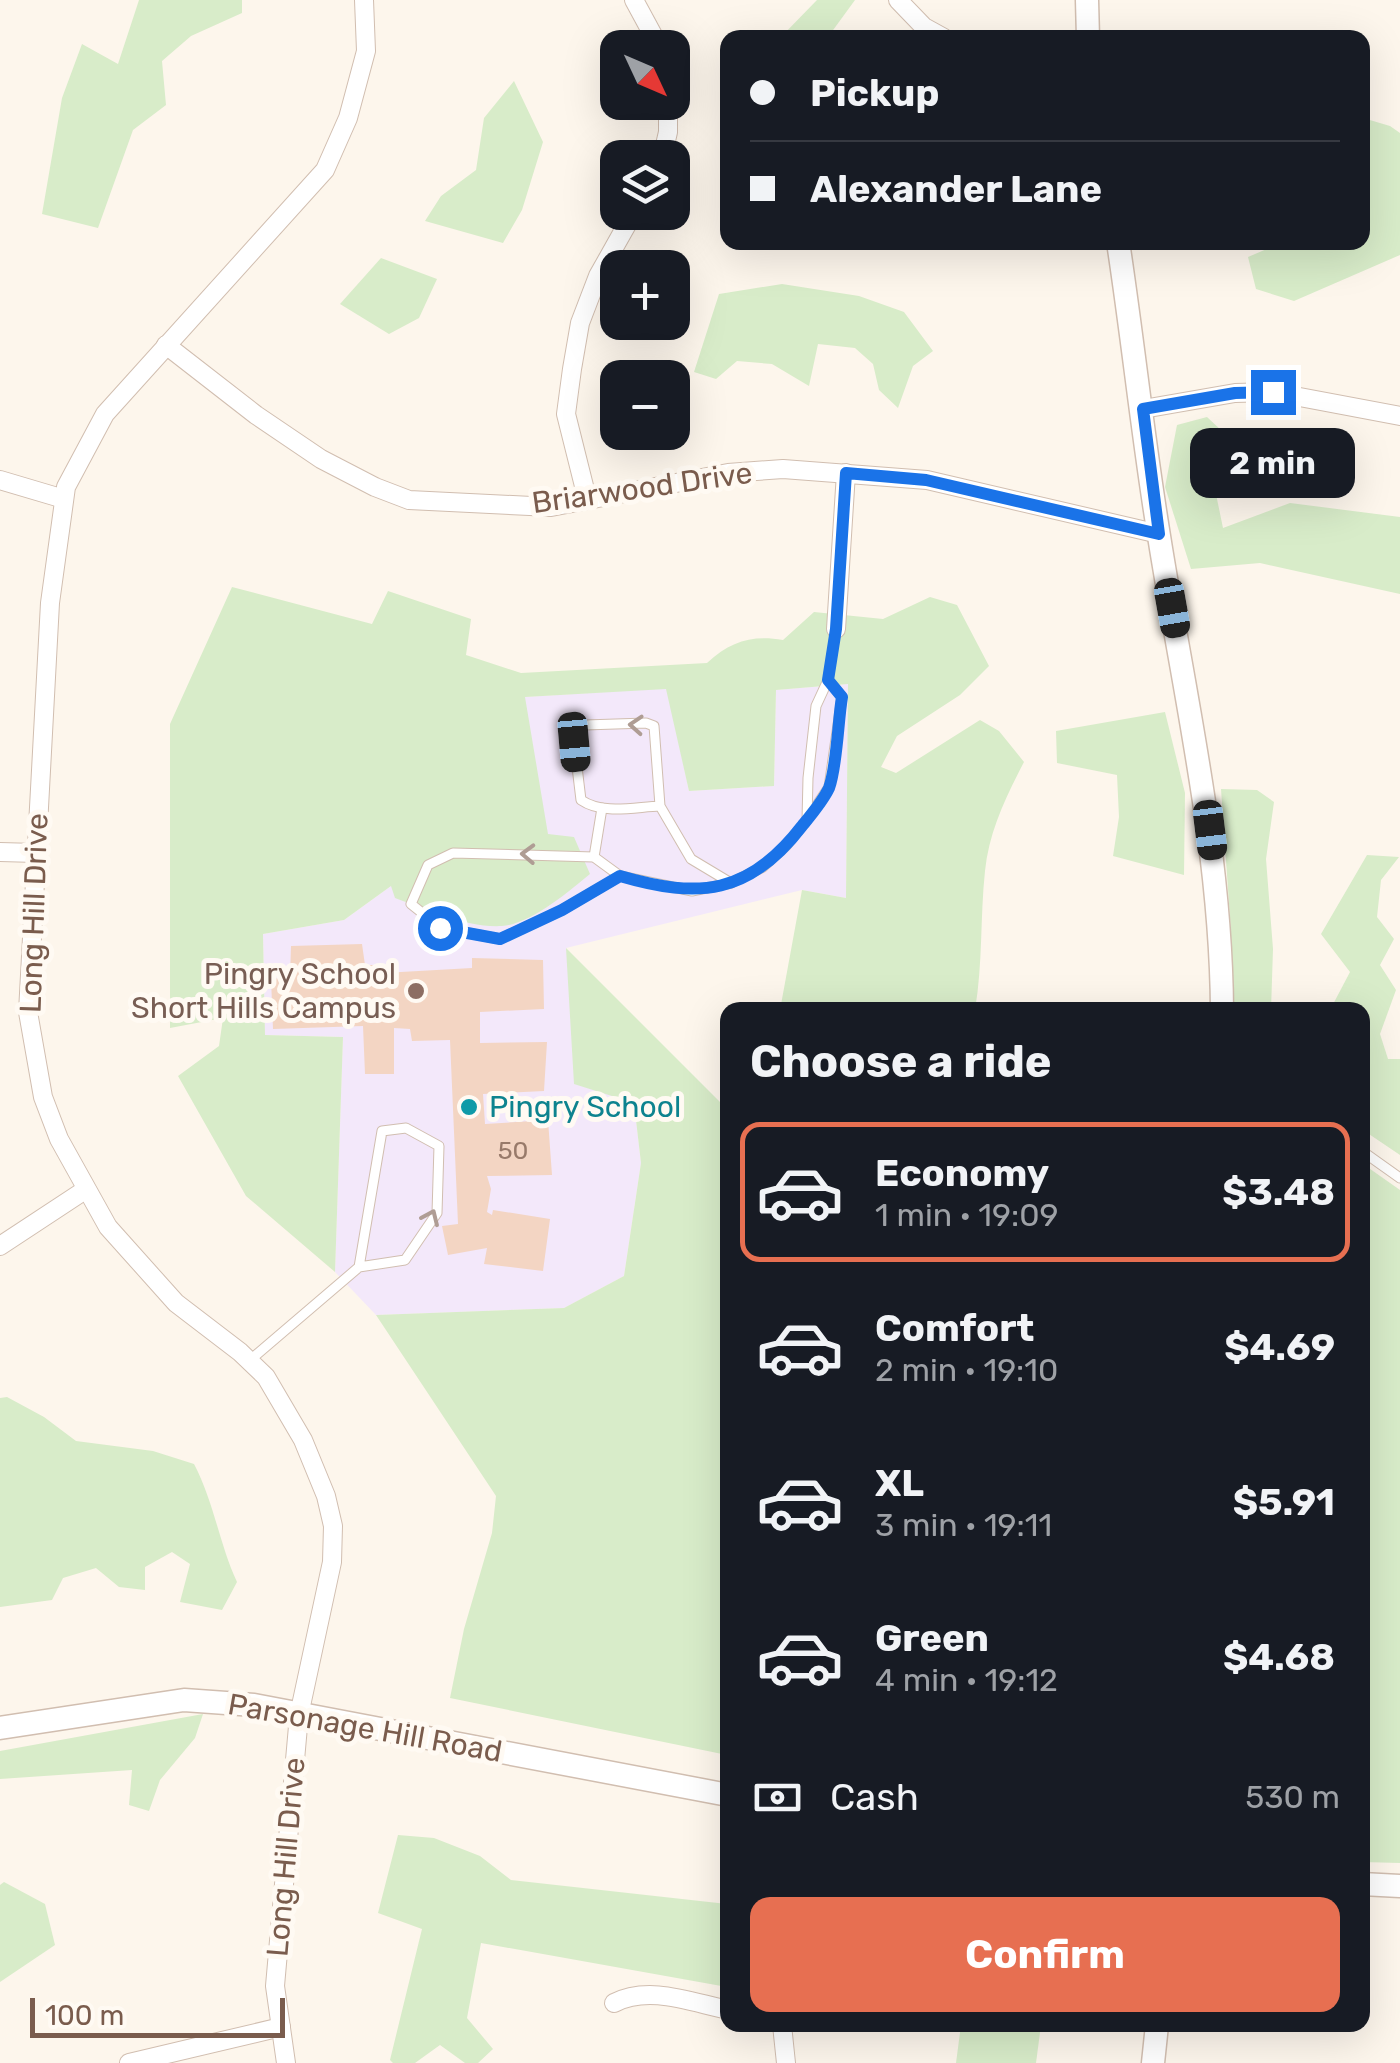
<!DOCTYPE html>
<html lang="en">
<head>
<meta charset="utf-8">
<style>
  body { margin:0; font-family:Rubik,sans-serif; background:#242831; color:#f1f3f6; height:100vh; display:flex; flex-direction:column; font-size:38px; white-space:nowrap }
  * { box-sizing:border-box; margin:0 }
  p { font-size:32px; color:#9ea1a6 }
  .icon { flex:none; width:55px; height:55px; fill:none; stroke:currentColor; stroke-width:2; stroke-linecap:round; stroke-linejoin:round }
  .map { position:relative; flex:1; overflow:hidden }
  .details { position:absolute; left:720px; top:1002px; width:650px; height:1030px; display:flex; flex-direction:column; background:#171b24; border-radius:20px; box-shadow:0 10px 40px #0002 }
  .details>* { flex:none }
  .banner { position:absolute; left:720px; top:30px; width:650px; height:220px; border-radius:20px; box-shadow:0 10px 40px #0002; display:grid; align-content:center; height:220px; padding:0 30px; background:#171b24 }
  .needle { width:65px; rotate:134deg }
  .controls { position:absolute; left:600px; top:30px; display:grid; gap:20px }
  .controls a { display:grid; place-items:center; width:90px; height:90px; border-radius:20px; background:#171b24; box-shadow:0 10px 40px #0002; font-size:50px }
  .scale { position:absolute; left:30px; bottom:25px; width:255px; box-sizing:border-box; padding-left:10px; border:5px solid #7a5c4d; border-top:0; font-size:28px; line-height:35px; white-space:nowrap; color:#7a5c4d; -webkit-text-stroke:8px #fffaf3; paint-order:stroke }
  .end { position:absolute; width:45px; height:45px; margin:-22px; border:12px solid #1a73e8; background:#fff; box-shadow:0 0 0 5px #fff }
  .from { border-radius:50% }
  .bubble { position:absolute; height:70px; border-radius:20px; background:#171b24; box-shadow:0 10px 40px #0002; font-size:32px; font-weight:700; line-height:70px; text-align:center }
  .car { position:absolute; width:30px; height:60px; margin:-30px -15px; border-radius:12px; box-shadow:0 0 8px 2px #0007; background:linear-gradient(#222 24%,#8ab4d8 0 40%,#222 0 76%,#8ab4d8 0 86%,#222 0) }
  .banner b { display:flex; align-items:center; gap:35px; height:95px; font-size:38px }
  .banner b+b { border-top:2px solid #363941 }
  .banner i { width:25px; height:25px; background:#f1f3f6 }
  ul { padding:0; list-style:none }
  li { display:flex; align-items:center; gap:30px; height:140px; margin:0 20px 15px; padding:0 10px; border:5px solid transparent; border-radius:20px }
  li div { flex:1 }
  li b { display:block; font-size:38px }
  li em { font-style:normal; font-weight:700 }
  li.selected { border-color:#e76f51 }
  li>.icon { width:90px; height:90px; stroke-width:1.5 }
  h2 { padding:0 30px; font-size:45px; line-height:120px }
  .pay { display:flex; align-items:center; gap:25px; height:110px; padding:0 30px; font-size:38px }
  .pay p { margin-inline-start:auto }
  .cta { display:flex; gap:20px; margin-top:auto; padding:20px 30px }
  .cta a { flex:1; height:115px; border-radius:20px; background:#e76f51; color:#fff; font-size:40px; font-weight:700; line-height:115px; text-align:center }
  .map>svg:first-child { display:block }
  .education { fill:#f3e8fa }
  .green { fill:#d8ecc9 }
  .building { fill:#f3d5c3 }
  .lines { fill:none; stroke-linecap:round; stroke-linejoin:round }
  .service-casing { stroke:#d1beb0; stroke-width:11 }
  .minor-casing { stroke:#d1beb0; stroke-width:20 }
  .tertiary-casing { stroke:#d1beb0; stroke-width:25 }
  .service { stroke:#fff; stroke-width:9 }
  .minor { stroke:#fff; stroke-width:18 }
  .tertiary { stroke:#fff; stroke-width:22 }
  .oneway { stroke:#af9d94 }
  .route { stroke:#1a73e8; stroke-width:12 }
  .education-dot { fill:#8d6e63; stroke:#fffaf3; stroke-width:4 }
  .culture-dot { fill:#0f9aa8; stroke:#fffaf3; stroke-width:4 }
  .labels { text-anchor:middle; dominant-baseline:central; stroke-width:10; stroke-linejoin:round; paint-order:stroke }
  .number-label { font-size:25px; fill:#987a6a }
  .street-label { font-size:30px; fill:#7a5c4d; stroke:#fffaf3 }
  .education-label { font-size:30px; fill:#785e54; stroke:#fffaf3; text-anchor:end }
  .culture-label { font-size:30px; fill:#0d838f; stroke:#fffaf3; text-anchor:start }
</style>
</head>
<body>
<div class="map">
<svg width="1400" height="2063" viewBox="0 0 1400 2063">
  <rect width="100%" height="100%" fill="#fdf6ec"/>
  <polygon class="education" points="848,684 846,898 802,890 566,948 634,1102 641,1163 624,1276 564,1308 376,1315 335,1272 343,1037 265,1035 263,934 344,920 398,881 525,697 667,688 689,791 774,786 776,690"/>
  <g class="green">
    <polygon points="139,0 242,0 242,13 191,36 162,61 166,105 133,130 98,228 42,214 62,98 82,44 118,64"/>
    <polygon points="817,0 855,0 828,37 781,37"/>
    <polygon points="514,81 543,142 522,210 503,243 425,221 441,196 476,170 484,118"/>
    <polygon points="1363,118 1390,126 1400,133 1400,255 1294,301 1256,289 1248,257 1281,243 1362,242"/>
    <polygon points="381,258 437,279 419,318 389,334 340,304"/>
    <polygon points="782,284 859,296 904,312 933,351 913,366 898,408 879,390 873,364 855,348 818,344 809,386 772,364 737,361 716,379 694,372 719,294"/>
    <polygon points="1207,417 1223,432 1209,460 1223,528 1290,503 1400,517 1400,594 1260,563 1191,569 1165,487 1177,425"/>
    <path d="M232 587 372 624 388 591 471 619 466 655 521 673 707 663C731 641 752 635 783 640L814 612 883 619 930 597 957 605 989 666 960 695 897 736 881 767 896 773 980 720 999 731 1024 762C1006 797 989 831 985 871 980 918 983 963 975 1010H780L802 890 846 898 848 684 776 690 774 786 689 791 666 689 525 697 548 834 574 837 590 874C568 892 531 924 502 926 466 928 428 910 395 898L391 886 344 920 263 934 265 1035 343 1037 335 1272 246 1196 178 1076 219 1046 223 1018 170 1028V724Z"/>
    <polygon points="1165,712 1185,793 1184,875 1113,856 1119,817 1117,775 1057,763 1056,731"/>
    <polygon points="1221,789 1257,790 1274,802 1266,859 1273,949 1271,1010 1231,1010 1231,932"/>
    <polygon points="1367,855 1399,857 1381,880 1377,917 1394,939 1380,965 1396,990 1380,1034 1388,1059 1400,1059 1400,1155 1363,1130 1362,1010 1330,1010 1350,972 1321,934"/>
    <polygon points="566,948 727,1109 727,1755 450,1698 464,1629 492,1533 496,1496 376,1315 564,1308 624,1276 641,1163 634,1103 574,1084"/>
    <polygon points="1363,1164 1400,1190 1400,1863 1363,1862"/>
    <path d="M7 1397 44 1417 76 1441 153 1451 194 1464C214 1502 219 1543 237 1582L222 1610 180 1602 190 1564 172 1552 145 1567V1590L119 1587 96 1568 63 1578 52 1600 0 1607V1398Z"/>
    <polygon points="203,1714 195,1738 160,1780 149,1811 129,1805 132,1770 0,1779 0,1751"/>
    <polygon points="398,1835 434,1838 480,1856 511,1880 727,1904 727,1987 481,1943 467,2018 493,2049 478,2063 465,2063 440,2045 415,2063 393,2063 390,2060 422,1929 378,1913"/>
    <polygon points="4,1882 45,1904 55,1945 0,1982 0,1885"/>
    <polygon points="961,2025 1041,2025 1036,2063 956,2063"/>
  </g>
  <polygon class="building" points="362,944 365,965 383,965 383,973 472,968 472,958 543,960 544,1009 480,1012 480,1043 547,1042 544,1091 483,1094 485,1124 548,1120 552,1175 487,1176 491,1189 487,1212 492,1215 493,1210 550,1219 543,1271 484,1264 487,1248 448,1255 442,1226 458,1224 450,1040 412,1041 410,1029 394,1028 394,1074 365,1074 363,1026 273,1029 271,978 290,979 291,946"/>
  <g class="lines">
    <defs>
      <g id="service">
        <polyline points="828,680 842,697 829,787 807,820 808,778 816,706 828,680 836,629"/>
        <path d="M660 806C634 807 603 815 581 800L574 742 577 728 585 725 646 723 654 726 660 806 691 859 731 883"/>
        <polyline points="594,857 602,808"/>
        <polyline points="620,876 562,910 500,939 441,928 411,904 428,865 453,853 594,857 620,876 692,891 731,883 763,867 786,846 807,820"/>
        <polyline points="1362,1151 1400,1178"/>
        <polyline points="249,1361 359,1267 405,1260 437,1213 439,1146 406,1128 382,1131 359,1267"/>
      </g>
      <g id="minor">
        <polyline points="634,0 660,48"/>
        <polyline points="898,0 924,27 944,38"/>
        <polyline points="662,158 668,132 668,102"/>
        <polyline points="166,345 256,415 321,459 375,487 409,500 551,507 728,473 783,469 927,480 1159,534"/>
        <polyline points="1143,409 1235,393 1273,392 1400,416"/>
        <polyline points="0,480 64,499"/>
        <polyline points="587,498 566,414 572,369 580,323 598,276 634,212"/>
        <polyline points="836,629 846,473"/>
        <polyline points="0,852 36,853"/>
        <polyline points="0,1246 85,1190"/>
        <path d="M614 2003C649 1985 690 2002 728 2010"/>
        <polyline points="782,2025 786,2063"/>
        <polyline points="129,2063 281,2027"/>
        <polyline points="286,2063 275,1986 299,1715 332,1562 333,1526 326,1496 303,1440 266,1377 240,1352 176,1303 108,1227 59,1139 43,1097 28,1012 50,603 66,487 105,414 325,170 348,118 366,51 364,0"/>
      </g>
      <g id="tertiary">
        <polyline points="1087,0 1088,38"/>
        <path d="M1118 242C1133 340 1143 439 1159 536 1184 694 1221 849 1222 1010"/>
        <polyline points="0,1728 184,1700 254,1705 728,1795"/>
        <polyline points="1362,1884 1400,1886"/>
        <polyline points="1153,2063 1157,2025"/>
      </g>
    </defs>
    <use href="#service" class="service-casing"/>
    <use href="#minor" class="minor-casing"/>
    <use href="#tertiary" class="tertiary-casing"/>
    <use href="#service" class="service"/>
    <use href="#minor" class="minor"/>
    <use href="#tertiary" class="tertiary"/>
  </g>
  <defs><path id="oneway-chevron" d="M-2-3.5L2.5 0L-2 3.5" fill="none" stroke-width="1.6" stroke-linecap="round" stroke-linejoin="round" transform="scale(2.5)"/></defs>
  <g class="oneway">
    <use href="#oneway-chevron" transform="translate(636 725) rotate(-176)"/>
    <use href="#oneway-chevron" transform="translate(528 854) rotate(-178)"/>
    <use href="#oneway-chevron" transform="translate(431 1217) rotate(-66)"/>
  </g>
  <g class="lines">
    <path class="route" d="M440 928 500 939 562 910 620 876C699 899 749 895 802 826 811 815 823 801 829 788 837 767 838 720 842 697L828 680 836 629 846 473 926 480 1159 534 1143 409 1235 393 1273 392"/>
  </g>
  <circle class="education-dot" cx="416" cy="991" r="10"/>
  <circle class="culture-dot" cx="469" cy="1107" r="10"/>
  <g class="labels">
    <g class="number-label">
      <text x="513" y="1150">50</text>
    </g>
    <g class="street-label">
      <text transform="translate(642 488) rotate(-8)">Briarwood Drive</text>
      <text transform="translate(34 913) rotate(-88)">Long Hill Drive</text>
      <text transform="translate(365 1728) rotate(10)">Parsonage Hill Road</text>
      <text transform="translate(286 1857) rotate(-85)">Long Hill Drive</text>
    </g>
    <g class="education-label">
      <text x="396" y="974">Pingry School<tspan x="396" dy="34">Short Hills Campus</tspan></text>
    </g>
    <g class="culture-label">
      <text x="489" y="1107">Pingry School</text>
    </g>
  </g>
</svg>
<div class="controls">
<a><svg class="needle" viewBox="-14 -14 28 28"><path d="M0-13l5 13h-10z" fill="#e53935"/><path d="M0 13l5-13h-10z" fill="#9ea1a6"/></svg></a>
<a><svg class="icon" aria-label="layers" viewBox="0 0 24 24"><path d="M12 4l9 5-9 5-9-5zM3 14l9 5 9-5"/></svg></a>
<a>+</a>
<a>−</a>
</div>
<div class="scale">100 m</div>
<i class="end from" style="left:440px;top:928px"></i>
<i class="end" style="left:1273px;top:392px"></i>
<div class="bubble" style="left:1190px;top:428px;width:165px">2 min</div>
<i class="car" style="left:1172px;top:608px;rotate:170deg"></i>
<i class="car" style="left:574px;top:742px;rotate:175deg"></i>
<i class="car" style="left:1210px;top:830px;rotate:173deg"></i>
<div class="banner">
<b><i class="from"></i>Pickup</b>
<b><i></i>Alexander Lane</b>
</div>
<section class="details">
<h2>Choose a ride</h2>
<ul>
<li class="selected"><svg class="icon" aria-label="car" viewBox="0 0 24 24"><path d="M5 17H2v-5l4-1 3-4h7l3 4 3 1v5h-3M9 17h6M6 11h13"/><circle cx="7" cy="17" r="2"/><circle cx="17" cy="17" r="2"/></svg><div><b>Economy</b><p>1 min · 19:09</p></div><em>$3.48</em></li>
<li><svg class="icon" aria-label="car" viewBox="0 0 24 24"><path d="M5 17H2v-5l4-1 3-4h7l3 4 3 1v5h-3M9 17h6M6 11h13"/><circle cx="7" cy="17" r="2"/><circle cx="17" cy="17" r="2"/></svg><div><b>Comfort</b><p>2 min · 19:10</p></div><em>$4.69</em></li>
<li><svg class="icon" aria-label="car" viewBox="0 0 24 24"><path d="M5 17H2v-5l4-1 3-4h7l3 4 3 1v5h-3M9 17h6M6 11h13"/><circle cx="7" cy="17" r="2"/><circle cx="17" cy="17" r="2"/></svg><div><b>XL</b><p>3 min · 19:11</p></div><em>$5.91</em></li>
<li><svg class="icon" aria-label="car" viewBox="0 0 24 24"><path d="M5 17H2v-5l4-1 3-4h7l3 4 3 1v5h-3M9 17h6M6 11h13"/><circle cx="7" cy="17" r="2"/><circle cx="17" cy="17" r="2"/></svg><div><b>Green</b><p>4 min · 19:12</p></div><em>$4.68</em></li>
</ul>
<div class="pay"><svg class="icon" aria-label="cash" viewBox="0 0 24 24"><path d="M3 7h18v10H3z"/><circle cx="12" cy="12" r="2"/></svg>Cash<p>530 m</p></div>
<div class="cta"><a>Confirm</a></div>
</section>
</div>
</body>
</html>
